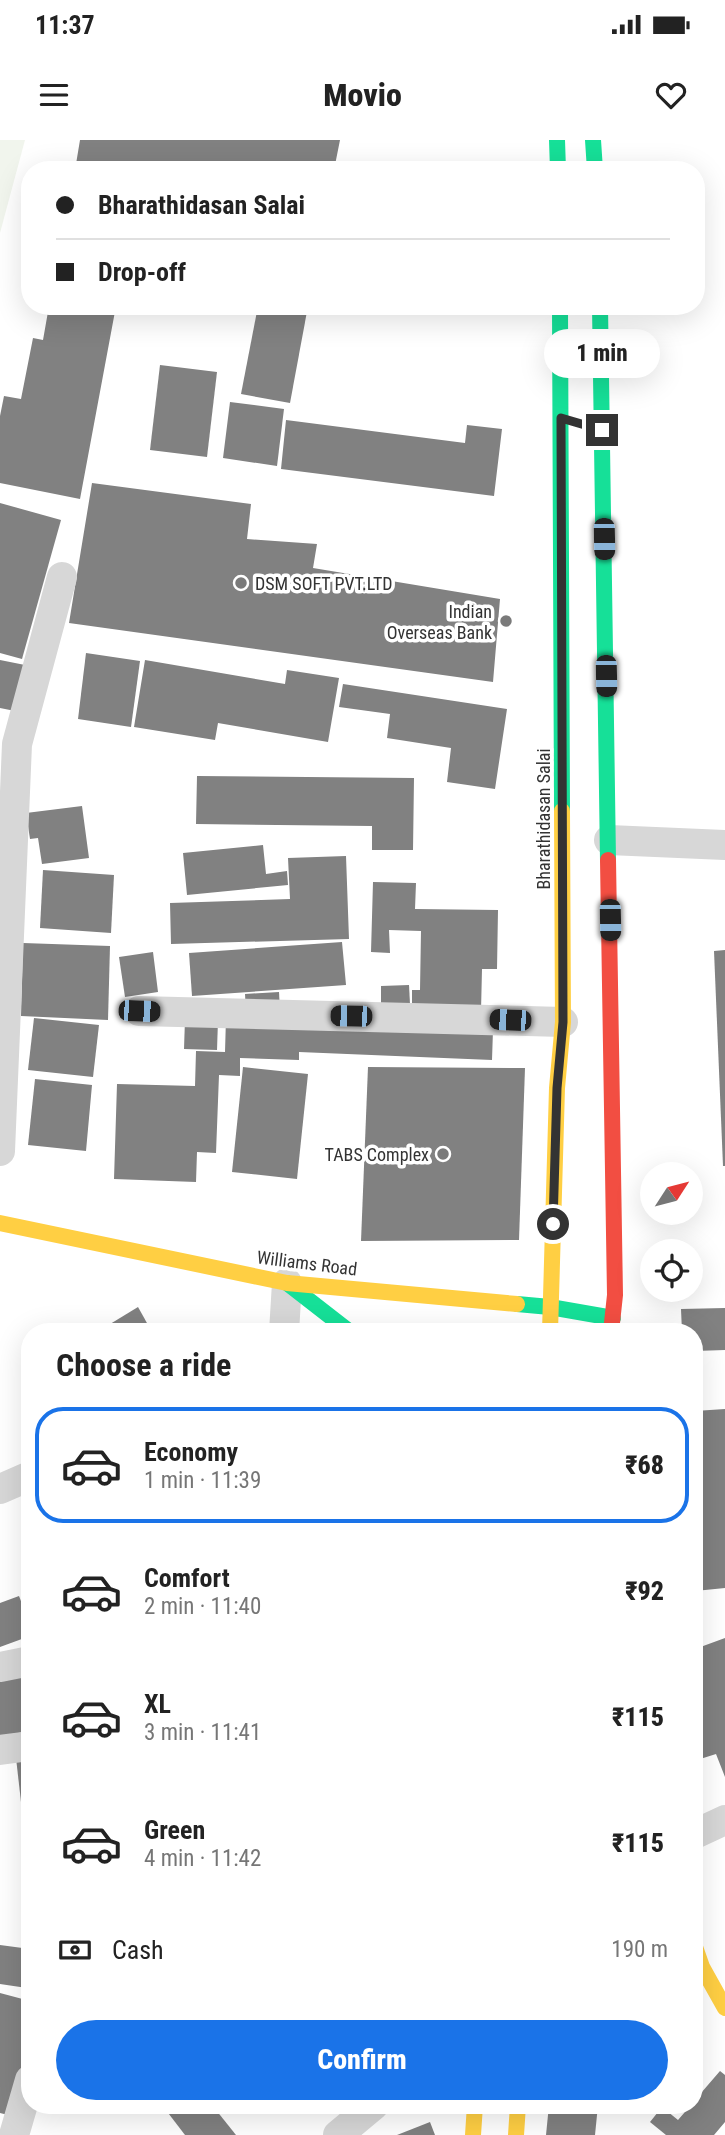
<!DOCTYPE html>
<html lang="en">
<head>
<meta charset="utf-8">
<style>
  body { margin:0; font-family:"Roboto Condensed",sans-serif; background:#f6f6f6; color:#222; height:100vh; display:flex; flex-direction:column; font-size:26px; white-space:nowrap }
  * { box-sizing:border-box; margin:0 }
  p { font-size:23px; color:#767676 }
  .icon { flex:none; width:38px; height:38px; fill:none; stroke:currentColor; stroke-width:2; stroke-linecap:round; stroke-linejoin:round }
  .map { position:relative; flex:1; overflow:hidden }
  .drawer { position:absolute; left:21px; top:1183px; width:682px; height:791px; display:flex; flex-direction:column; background:#fff; border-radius:28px; box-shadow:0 7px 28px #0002 }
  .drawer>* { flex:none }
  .top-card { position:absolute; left:21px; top:21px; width:684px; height:154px; border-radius:28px; box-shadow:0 7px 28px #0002; display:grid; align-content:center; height:154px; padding:0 35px; background:#fff }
  .needle { width:46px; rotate:54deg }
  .fabs { position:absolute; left:640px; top:1022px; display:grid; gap:14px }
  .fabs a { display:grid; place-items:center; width:63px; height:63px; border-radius:50%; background:#fff; box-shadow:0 7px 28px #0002; font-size:35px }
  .end { position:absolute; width:32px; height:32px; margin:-16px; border:9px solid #333; background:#fff; box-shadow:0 0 0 4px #fff }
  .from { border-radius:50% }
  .bubble { position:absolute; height:49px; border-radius:24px; background:#fff; box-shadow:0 7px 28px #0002; font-size:23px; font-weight:800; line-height:49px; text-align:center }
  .car { position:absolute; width:21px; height:42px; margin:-21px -10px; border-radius:9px; box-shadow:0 0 5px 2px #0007; background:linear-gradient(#222 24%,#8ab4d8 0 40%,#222 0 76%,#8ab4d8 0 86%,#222 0) }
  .top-card b { display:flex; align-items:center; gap:24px; height:66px; font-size:26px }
  .top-card b+b { border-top:2px solid #e0e0e0 }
  .top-card i { width:18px; height:18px; background:#222 }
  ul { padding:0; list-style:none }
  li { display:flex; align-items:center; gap:21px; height:116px; margin:0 14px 10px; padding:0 21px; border:4px solid transparent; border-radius:28px }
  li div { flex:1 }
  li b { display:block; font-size:26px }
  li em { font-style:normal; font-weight:800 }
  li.active { border-color:#1a73e8 }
  li>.icon { width:63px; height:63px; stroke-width:1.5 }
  h2 { padding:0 35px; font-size:32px; line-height:84px }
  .pay { display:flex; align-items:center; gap:18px; height:77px; padding:0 35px; font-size:26px }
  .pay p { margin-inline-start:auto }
  .primary-button { display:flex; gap:14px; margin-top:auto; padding:14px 35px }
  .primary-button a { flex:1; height:80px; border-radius:42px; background:#1a73e8; color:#fff; font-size:28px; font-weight:800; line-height:80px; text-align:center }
  .status { display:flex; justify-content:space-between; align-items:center; height:49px; padding:0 35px; background:#fff; direction:ltr }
  .status svg { height:19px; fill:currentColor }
  header { display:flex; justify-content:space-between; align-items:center; height:91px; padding:0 35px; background:#fff; font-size:32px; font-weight:800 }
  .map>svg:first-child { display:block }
  .green { fill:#f1f5ed }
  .building { fill:#818181 }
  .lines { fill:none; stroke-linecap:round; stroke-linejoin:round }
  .street { stroke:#d7d7d7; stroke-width:30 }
  .fast { stroke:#16e098; stroke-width:16 }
  .slow { stroke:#ffcf43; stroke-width:16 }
  .jam { stroke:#f24e42; stroke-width:16 }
  .route { stroke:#333; stroke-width:9 }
  .poi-dot { fill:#7a7a7a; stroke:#fff; stroke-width:2.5 }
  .labels { text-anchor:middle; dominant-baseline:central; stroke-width:7; stroke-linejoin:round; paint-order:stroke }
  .poi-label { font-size:18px; fill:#333; stroke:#fff; text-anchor:end }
  .street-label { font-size:18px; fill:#333; stroke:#fff }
</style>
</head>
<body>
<div class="status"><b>11:37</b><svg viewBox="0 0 49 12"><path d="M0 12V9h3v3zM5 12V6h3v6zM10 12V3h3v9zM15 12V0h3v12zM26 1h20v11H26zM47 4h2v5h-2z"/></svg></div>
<header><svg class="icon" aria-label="menu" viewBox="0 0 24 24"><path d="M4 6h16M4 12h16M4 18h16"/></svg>Movio<svg class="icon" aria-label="heart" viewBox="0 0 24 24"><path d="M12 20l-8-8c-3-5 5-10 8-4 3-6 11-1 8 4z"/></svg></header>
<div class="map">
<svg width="725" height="1995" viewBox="0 0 725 1995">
  <rect width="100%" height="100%" fill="#fff"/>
  <polygon class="green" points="0,0 25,0 0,93"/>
  <g class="building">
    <polygon points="80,0 340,0 334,30 188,30 144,21 142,30 75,30"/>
    <polygon points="49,166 116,166 80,359 0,343 0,276 4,256 21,259 33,198 43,200"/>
    <polygon points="258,166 308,166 290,263 241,254"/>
    <polygon points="160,225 217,232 207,317 150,310"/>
    <polygon points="230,262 284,269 277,326 223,318"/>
    <polygon points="286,280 465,303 467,285 502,289 494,356 281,329"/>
    <polygon points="92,343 251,364 247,399 317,404 313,428 500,459 493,542 69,483"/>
    <polygon points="0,363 61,380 22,519 0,513"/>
    <polygon points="86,513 140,521 131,587 78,579"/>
    <polygon points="0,520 25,525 15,571 0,568"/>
    <polygon points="145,520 285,544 287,530 339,538 328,602 218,583 215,600 134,587"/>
    <polygon points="343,544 507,569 495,649 447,642 451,608 387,598 390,574 339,567"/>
    <polygon points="197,636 414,638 413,710 372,710 372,686 196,684"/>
    <polygon points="82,666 89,718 42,724 38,698 30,699 26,673"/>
    <polygon points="263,705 266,734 287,731 288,745 187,755 183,713"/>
    <polygon points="346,716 349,799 171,804 170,763 290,759 288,718"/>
    <polygon points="43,730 114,735 111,793 40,788"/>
    <polygon points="373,742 416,743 415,769 498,770 497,829 482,829 481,871 412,869 412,850 420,850 421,791 389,790 390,813 371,812"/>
    <polygon points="342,802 346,845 192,856 189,813"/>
    <polygon points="23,803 110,806 108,880 21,876"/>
    <polygon points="725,810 725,1026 723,1026 714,811"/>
    <polygon points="153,812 158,852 125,857 119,817"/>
    <polygon points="409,845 410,864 381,865 381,846"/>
    <polygon points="279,852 280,871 246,873 245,854"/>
    <polygon points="34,878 99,885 93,937 28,930"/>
    <polygon points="226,878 493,890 492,920 299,912 299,920 240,918 240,936 219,935 216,1013 197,1012 196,1042 114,1039 117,944 195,946 196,911 225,912"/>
    <polygon points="185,879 218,880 217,910 184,909"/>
    <polygon points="243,927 308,934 297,1039 232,1032"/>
    <polygon points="368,927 525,928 519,1100 361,1101"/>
    <polygon points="35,939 92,945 86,1011 28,1005"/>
    <polygon points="138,1167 152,1192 97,1192"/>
    <polygon points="725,1168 725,1210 695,1211 695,1192 682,1192 681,1169"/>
    <polygon points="725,1269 725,1448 695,1451 695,1271"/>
    <polygon points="30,1433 30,1453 21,1439"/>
    <polygon points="19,1456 30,1484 30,1496 0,1507 0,1463"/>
    <polygon points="725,1498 725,1637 716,1614 697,1620 695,1614 695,1509"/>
    <polygon points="30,1531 30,1591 0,1596 0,1535"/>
    <polygon points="30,1607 30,1662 21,1662 15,1609"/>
    <polygon points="0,1805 30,1809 27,1848 0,1844"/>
    <polygon points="0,1853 30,1861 30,1911 12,1976 0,1973"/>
    <polygon points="720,1931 725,1935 725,1982 714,1995 666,1995 650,1982 662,1967 678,1980 691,1965 695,1965 695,1960"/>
    <polygon points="162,1965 212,1965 236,1995 185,1995"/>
    <polygon points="549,1965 598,1965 595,1995 546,1995"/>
    <polygon points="430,1982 435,1995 397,1995"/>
  </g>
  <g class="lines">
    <g class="street">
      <polyline points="609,700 725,705"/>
      <polyline points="139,871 563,882"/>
      <polyline points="0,1011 17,604 62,437"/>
      <polyline points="284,1192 287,1143"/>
      <polyline points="0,1349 30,1336"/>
      <polyline points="0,1527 30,1521"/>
      <polyline points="0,1610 30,1606"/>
      <polyline points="695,1694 725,1680"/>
      <polyline points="14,1995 30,1940"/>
      <polyline points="338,1995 374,1965"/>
    </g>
    <g class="fast">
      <polyline points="557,0 558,30"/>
      <polyline points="593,0 595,30"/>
      <polyline points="560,166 562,671"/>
      <polyline points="600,166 608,720"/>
      <polyline points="287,1143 350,1192"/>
      <polyline points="517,1164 550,1167 613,1178"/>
    </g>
    <g class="slow">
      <polyline points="0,1083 287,1143 517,1164"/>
      <polyline points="550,1192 557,948 563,882 562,671"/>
      <polyline points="695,1807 702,1827 725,1868"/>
      <polyline points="473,1995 475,1965"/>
      <polyline points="516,1995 518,1965"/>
    </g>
    <polyline class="jam" points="608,720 615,1155 611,1192"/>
  </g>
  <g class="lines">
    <polyline class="route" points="553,1084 557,948 563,882 561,278 602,290"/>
  </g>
  <g class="poi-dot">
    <circle cx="241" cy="443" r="7"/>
    <circle cx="506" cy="481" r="7"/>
    <circle cx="443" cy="1014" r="7"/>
  </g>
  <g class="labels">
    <g class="poi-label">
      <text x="255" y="443" text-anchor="start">DSM SOFT PVT.LTD</text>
      <text x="492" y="471">Indian<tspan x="492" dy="21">Overseas Bank</tspan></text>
      <text x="429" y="1014">TABS Complex</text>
    </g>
    <g class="street-label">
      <text transform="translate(543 679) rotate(-90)">Bharathidasan Salai</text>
      <text transform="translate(307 1123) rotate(7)">Williams Road</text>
    </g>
  </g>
</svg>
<div class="fabs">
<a><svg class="needle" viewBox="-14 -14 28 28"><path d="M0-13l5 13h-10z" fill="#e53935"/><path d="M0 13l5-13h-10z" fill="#767676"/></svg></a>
<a><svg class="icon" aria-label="locate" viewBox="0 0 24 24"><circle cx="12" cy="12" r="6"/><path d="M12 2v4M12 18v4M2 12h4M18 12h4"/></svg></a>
</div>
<i class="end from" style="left:553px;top:1084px"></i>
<i class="end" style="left:602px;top:290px"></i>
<div class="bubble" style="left:544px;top:189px;width:116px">1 min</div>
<i class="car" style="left:604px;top:399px;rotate:179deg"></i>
<i class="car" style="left:606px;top:536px;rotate:179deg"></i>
<i class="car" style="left:610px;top:780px;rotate:179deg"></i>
<i class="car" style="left:139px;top:871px;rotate:92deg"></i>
<i class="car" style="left:351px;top:876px;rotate:271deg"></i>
<i class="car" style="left:510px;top:880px;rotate:272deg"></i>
<div class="top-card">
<b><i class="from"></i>Bharathidasan Salai</b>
<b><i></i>Drop-off</b>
</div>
<section class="drawer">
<h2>Choose a ride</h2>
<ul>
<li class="active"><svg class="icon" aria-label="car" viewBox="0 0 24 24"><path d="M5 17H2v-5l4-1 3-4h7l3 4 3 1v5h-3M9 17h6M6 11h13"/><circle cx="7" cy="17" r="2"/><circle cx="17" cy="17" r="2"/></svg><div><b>Economy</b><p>1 min · 11:39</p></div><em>₹68</em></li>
<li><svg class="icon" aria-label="car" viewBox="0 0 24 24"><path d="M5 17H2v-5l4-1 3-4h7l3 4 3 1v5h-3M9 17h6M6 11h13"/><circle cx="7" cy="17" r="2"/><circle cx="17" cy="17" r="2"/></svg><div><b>Comfort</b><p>2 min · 11:40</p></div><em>₹92</em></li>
<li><svg class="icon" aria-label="car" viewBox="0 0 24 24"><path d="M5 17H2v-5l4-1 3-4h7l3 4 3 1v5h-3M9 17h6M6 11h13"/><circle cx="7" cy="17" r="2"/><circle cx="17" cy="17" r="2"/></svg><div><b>XL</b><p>3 min · 11:41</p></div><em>₹115</em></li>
<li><svg class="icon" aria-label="car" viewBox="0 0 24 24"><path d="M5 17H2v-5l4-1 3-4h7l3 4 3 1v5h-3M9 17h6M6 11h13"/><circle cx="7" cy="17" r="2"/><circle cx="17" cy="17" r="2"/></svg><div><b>Green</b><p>4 min · 11:42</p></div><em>₹115</em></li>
</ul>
<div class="pay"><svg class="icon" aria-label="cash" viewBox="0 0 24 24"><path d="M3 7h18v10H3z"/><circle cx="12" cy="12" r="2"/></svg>Cash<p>190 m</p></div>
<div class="primary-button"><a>Confirm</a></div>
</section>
</div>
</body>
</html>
